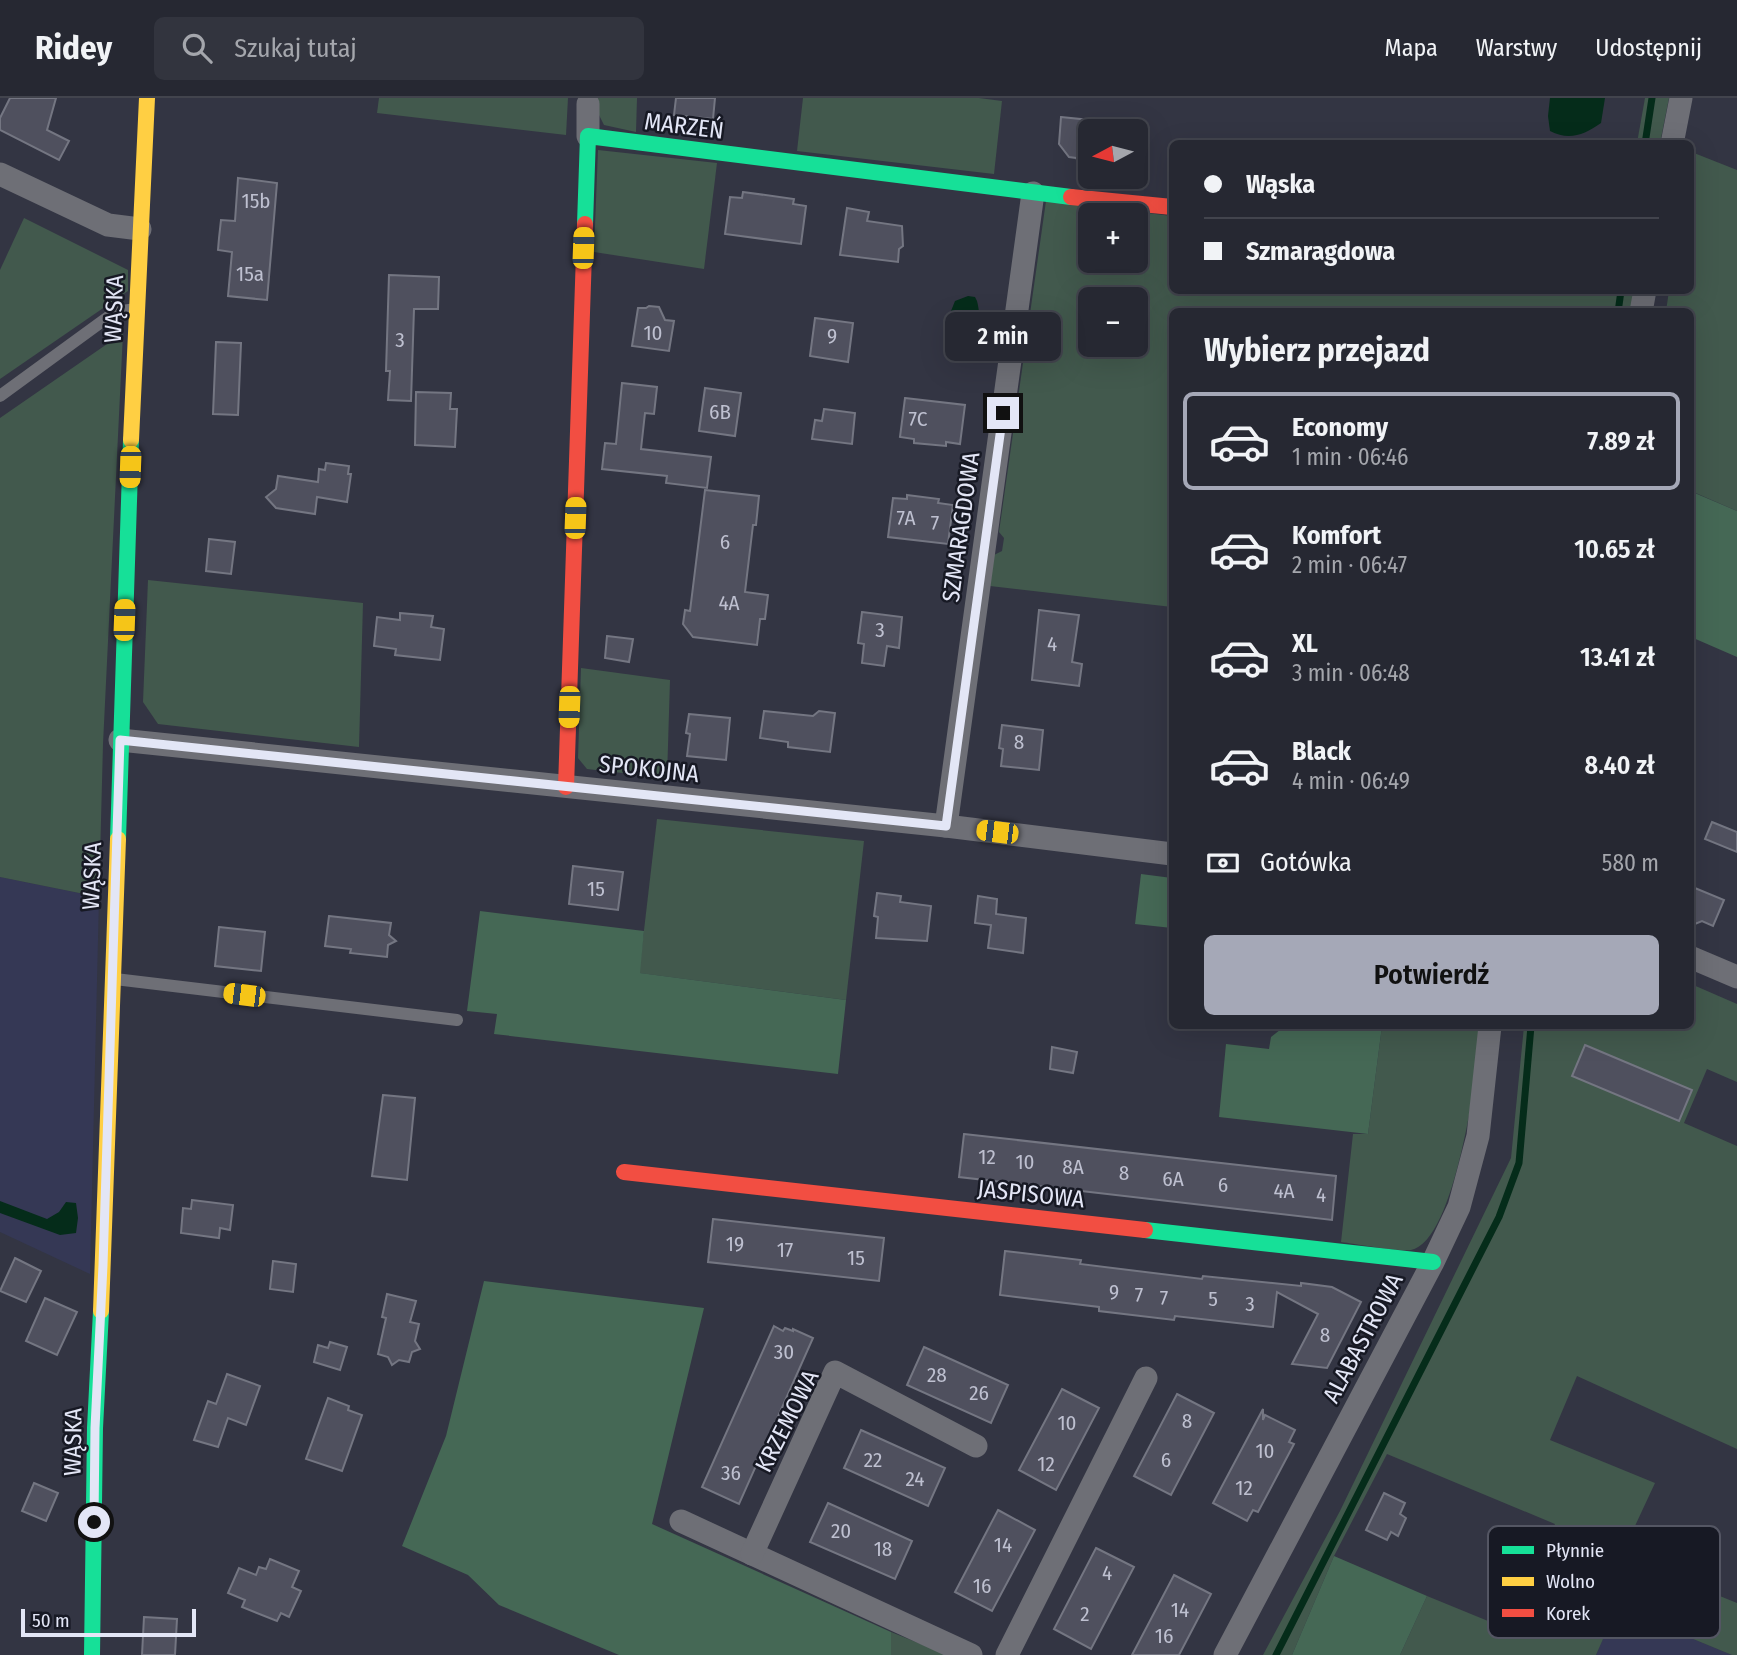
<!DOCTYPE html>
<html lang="pl">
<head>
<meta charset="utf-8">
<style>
  body { margin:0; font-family:"Fira Sans Condensed",sans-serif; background:#32343e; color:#f1f3f6; height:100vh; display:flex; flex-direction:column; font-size:26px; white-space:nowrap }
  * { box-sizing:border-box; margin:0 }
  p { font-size:23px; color:#a4a6ac }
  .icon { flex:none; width:38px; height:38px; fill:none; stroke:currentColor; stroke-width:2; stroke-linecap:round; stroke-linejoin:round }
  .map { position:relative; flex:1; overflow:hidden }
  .panel { position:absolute; left:1169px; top:210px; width:525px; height:721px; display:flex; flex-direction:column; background:#262832; border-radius:10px; box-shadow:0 7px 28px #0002,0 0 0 2px #42444d }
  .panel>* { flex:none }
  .hud { position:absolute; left:1169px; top:42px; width:525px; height:154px; border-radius:10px; box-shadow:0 7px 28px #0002,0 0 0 2px #42444d; display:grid; align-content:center; height:154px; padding:0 35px; background:#262832 }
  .needle { width:46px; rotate:263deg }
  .fabs { position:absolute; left:1078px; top:21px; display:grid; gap:14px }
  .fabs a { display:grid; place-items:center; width:70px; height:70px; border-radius:10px; background:#262832; box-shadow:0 7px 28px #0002,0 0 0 2px #42444d; font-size:35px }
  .scale { position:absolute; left:21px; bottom:18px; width:175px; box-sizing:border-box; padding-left:7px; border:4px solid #e3e6f6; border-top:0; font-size:19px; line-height:24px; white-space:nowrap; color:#e3e6f6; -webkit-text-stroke:5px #171924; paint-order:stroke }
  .end { position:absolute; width:32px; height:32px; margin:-16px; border:9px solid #e3e6f6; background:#111; box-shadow:0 0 0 4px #111 }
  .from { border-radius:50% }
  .bubble { position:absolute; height:49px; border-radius:10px; background:#262832; box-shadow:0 7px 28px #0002,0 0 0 2px #42444d; font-size:23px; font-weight:600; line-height:49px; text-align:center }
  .car { position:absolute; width:21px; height:42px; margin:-21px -10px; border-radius:9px; box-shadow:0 0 5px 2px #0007; background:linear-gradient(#f5c518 24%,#345 0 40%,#f5c518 0 76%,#345 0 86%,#f5c518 0) }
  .hud b { display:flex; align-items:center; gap:24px; height:66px; font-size:26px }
  .hud b+b { border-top:2px solid #42444d }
  .hud i { width:18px; height:18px; background:#f1f3f6 }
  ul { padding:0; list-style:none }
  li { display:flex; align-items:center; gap:21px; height:98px; margin:0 14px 10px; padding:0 21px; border:4px solid transparent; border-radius:10px }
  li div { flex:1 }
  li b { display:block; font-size:26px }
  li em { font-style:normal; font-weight:600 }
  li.active { border-color:#a5a8b7 }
  li>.icon { width:63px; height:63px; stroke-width:1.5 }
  h2 { padding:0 35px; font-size:32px; line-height:84px }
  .pay { display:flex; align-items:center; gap:18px; height:77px; padding:0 35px; font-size:26px }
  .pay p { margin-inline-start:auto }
  .primary-button { display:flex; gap:14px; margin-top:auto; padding:14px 35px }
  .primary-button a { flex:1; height:80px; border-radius:10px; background:#a5a8b7; color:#111; font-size:28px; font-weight:600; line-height:80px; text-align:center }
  header { display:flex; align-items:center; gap:42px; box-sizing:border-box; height:98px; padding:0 35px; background:#262832; border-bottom:2px solid #42444d }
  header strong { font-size:33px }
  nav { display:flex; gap:38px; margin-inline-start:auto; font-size:24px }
  .search { width:490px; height:63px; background:#32343e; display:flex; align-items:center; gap:18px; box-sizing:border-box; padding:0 24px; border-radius:10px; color:#a4a6ac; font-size:26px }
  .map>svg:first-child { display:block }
  .built { fill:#353855 }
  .green { fill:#42594d; fill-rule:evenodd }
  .forest { fill:#456855 }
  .water { fill:#052c1a }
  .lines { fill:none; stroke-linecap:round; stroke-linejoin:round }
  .stream { stroke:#052c1a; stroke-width:7 }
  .building { fill:#4f505e; stroke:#747682; stroke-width:2 }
  .lane { stroke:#6e6f76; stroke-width:12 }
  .street { stroke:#6e6f76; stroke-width:23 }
  .fast { stroke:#16e098; stroke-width:16 }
  .slow { stroke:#ffcf43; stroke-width:16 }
  .jam { stroke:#f24e42; stroke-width:16 }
  .route { stroke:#e3e6f6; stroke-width:9 }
  .labels { text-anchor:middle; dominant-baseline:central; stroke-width:5; stroke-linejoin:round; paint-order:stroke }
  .number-label { font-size:21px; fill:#bec0d0 }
  .street-label { font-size:24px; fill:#e3e6f6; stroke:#171924 }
  .key { fill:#171924; stroke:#545663; stroke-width:2 }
  .key-label { font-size:19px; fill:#e3e6f6 }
</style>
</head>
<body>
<header>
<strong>Ridey</strong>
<div class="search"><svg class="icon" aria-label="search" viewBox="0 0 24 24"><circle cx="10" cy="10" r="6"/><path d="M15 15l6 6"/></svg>Szukaj tutaj</div>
<nav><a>Mapa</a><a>Warstwy</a><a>Udostępnij</a></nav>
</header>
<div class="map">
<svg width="1737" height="1557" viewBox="0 0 1737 1557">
  <rect width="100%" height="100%" fill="#333543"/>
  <g class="built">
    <polygon points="0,779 99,799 90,1176 0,1134"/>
    <polygon points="1616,1509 1732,1557 1596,1557"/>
  </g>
  <g class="green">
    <polygon points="379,0 568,0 566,37 377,15"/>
    <polygon points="598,0 637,0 636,34 604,27 599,17"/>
    <polygon points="803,0 979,0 1002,3 994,76 797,53"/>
    <polygon points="1645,0 1669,0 1660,45 1637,45"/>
    <polygon points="598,52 717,65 704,171 594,154"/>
    <polygon points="1694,55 1737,72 1737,413 1691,393 1690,214 1666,213 1669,193 1690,192 1690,75"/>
    <path d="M1046 103 1172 118V192L1634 193 1631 214H1172V509L990 488 994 457 1002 453 1004 440 999 434ZM1090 117H1136V163H1090ZM1090 201H1136V247H1090Z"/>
    <polygon points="24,120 128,172 128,193 0,281 0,172"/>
    <polygon points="123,235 103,646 99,799 0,779 0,320"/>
    <polygon points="148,482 363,505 359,649 158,626 143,604"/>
    <polygon points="581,570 670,582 667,680 587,671 578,660"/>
    <polygon points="657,721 864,743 846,902 639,875"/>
    <polygon points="1691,886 1737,906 1737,984 1707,971 1684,1025 1737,1048 1737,1351 1577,1278 1550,1342 1655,1385 1621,1458 1737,1505 1737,1557 1732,1557 1533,1475 1555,1426 1387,1356 1334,1458 1292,1557 1263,1557 1340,1413 1511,1060 1524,928 1690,928"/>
    <path d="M1382 928H1482C1478 968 1456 1144 1411 1152 1399 1154 1356 1146 1341 1144L1353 1036H1368Z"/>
    <polygon points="1527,1489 1610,1525 1596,1557 1400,1557 1427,1498 1510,1532"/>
    <polygon points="891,1534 948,1557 891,1557"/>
  </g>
  <g class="forest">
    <polygon points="1690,393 1737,413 1737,559 1691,539"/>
    <polygon points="1141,776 1172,780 1172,830 1135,826"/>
    <polygon points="480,813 644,833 640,875 846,902 838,976 494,936 497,916 467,913"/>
    <polygon points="1285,928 1382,928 1368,1036 1219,1019 1226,946 1269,951 1271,939"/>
    <polygon points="484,1183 704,1210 652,1426 891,1534 891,1557 619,1557 499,1507 468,1477 402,1448 446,1338"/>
    <polygon points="1334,1458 1427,1498 1400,1557 1292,1557"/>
  </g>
  <g class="water">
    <path d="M1550 0H1605L1601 25C1584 37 1569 43 1550 33L1548 18Z"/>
    <path d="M968 198 975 199 977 203C981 219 986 265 959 259 952 257 948 257 943 252V233L955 203Z"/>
    <polygon points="0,1103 47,1121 59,1114 66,1104 76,1105 78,1120 76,1135 60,1137 0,1115"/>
  </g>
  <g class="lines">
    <g class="stream">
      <polyline points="1645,46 1652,0"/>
      <polyline points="1618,214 1621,193"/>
      <polyline points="1276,1557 1499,1119 1519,1065 1531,928"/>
    </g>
  </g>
  <g class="building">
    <polygon points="10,0 56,0 47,32 69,43 59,62 0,32 0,20"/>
    <polygon points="676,0 715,0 713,21 674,17"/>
    <polygon points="1061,19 1090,22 1090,77 1076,60 1069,59 1059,46"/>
    <polygon points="238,80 277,85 267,202 228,198 232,154 218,152 219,140 221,122 235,123"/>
    <polygon points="743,94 794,101 793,106 806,108 801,146 725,136 730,99 742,100"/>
    <polygon points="847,110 869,114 867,123 902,128 903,148 899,151 898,164 840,157"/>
    <polygon points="389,177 439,179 438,211 414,211 411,303 388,302 390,273 386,273"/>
    <polygon points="649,208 659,209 665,222 674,223 669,253 632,248 638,210 646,210"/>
    <polygon points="815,220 853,225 848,264 810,258"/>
    <polygon points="216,244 241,245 238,317 213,316"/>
    <polygon points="622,285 657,289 654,316 645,315 641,351 711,359 707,390 666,385 667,378 602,371 605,345 616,346"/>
    <polygon points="705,290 741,295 735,338 699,333"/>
    <polygon points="416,294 451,295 450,311 457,311 455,349 415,347"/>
    <polygon points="905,300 965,307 960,346 946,344 946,348 914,345 914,341 900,339"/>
    <polygon points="824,311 855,315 852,346 812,341 815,322 822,323"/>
    <polygon points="326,365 349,368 348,376 351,376 347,404 317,399 315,416 276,410 266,399 276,391 278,378 318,384 319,371 325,372"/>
    <polygon points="705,392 759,398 756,427 753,427 745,494 768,497 765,521 760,521 757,547 693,539 683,526 685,512 690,513"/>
    <polygon points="907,397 939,401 938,405 953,407 948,446 888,439 893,400 907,401"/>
    <polygon points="209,441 235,444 231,476 206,473"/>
    <polygon points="1039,512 1079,517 1072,564 1082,566 1079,588 1032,582"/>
    <polygon points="862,514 902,519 899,550 887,548 884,568 862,565 864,546 858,545"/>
    <polygon points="400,515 433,518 431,529 444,531 440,562 395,557 396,551 374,548 377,519 400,522"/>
    <polygon points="607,538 633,541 629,564 605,560"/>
    <polygon points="764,613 813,618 819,613 835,615 830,654 788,649 788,644 760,640"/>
    <polygon points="689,616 730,620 726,662 687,658 690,636 686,635"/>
    <polygon points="1002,627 1043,632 1039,672 1001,668 1003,651 999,650"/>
    <polygon points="1712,724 1737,734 1737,754 1705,741"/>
    <polygon points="573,768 623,774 618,812 569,806"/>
    <polygon points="1690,788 1724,802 1713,828 1702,823 1690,828"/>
    <polygon points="877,795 901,798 900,804 931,808 927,843 876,840 878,819 874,818"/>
    <polygon points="978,798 997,801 996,816 1026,820 1023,855 988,850 991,827 975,825"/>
    <polygon points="329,818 391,825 389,837 396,843 388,847 387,859 350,855 351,851 325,848"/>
    <polygon points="219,829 265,834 261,873 215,868"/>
    <polygon points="1585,947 1692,992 1679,1023 1572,978"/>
    <polygon points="1052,949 1077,954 1073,975 1050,971"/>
    <polygon points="383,997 415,1000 407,1082 372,1078"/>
    <polygon points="964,1036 1336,1078 1332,1122 959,1079"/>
    <polygon points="192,1102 233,1107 230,1132 220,1130 219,1140 181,1135 183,1110 191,1111"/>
    <polygon points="713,1121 884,1140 879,1183 708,1164"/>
    <polygon points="1005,1153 1081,1162 1080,1166 1202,1181 1203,1178 1301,1188 1301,1185 1332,1189 1361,1204 1327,1270 1292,1266 1318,1216 1277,1194 1273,1229 1175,1218 1174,1222 1099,1213 1099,1209 1000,1197"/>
    <polygon points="15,1160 41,1173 26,1204 0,1193"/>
    <polygon points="273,1163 296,1166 293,1194 270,1191"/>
    <polygon points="387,1196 416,1203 410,1224 419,1226 415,1243 420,1251 412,1254 409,1264 399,1262 392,1267 388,1259 378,1256 386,1220 382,1219"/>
    <polygon points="45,1200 77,1214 57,1257 26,1243"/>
    <polygon points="774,1228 783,1233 785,1230 793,1233 793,1231 813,1240 739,1406 702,1389"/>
    <polygon points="330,1244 347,1249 340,1272 314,1264 318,1247 328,1250"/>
    <polygon points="924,1249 1008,1287 991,1325 907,1287"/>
    <polygon points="227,1276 260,1288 246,1327 228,1320 218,1349 194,1342 208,1303 216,1306"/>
    <polygon points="1062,1291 1099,1310 1056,1392 1019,1372"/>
    <polygon points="1177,1296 1214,1315 1171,1397 1134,1378"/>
    <polygon points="328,1300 349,1308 348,1312 362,1317 342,1373 306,1361"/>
    <polygon points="1263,1311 1263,1322 1265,1317 1295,1332 1289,1344 1294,1346 1258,1414 1253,1412 1247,1423 1213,1405"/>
    <polygon points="861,1332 945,1370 928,1408 844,1370"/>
    <polygon points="34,1385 58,1395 46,1423 22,1413"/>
    <polygon points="1384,1395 1405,1405 1400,1416 1406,1420 1398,1438 1391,1434 1387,1442 1366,1432"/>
    <polygon points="828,1405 912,1443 895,1481 810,1444"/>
    <polygon points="998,1412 1035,1432 992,1513 955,1494"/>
    <polygon points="1096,1450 1134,1469 1091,1551 1054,1531"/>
    <polygon points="270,1461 299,1473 292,1489 301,1493 289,1519 281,1515 277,1523 242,1509 245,1502 228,1495 239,1470 256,1477 259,1469 266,1471"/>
    <polygon points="1174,1477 1211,1496 1179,1557 1132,1557"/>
    <polygon points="144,1519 177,1521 175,1557 142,1557"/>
  </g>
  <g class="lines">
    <g class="lane">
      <polyline points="0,298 115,214 136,211"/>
      <polyline points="115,881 457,922"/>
    </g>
    <g class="street">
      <polyline points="588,38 588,6"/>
      <polyline points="1672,46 1681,0"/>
      <polyline points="0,76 108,127 140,131"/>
      <polyline points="1641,214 1645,192"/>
      <polyline points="120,642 946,728 1172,756"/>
      <polyline points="946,728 1033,95"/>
      <polyline points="1690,859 1737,879"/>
      <polyline points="681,1423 971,1557"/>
      <polyline points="752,1456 835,1274 976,1348"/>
      <polyline points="1007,1557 1146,1280"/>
      <polyline points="1225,1557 1433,1164 1459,1109 1478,1038 1490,928"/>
    </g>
    <g class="fast">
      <polyline points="585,126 588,38 1071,99"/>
      <polyline points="118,741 131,342"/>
      <polyline points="1145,1132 1433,1164"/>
      <polyline points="92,1557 95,1330 101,1213"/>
    </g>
    <g class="slow">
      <polyline points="131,342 147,0"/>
      <polyline points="101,1213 118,741"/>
    </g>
    <g class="jam">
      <polyline points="1071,99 1172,109"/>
      <polyline points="566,689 585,126"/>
      <polyline points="624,1074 1145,1132"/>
    </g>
  </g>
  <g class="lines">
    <polyline class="route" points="94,1424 95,1330 103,1167 120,642 946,728 1003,315"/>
  </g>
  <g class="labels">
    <g class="number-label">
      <text x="256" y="103">15b</text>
      <text x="250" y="176">15a</text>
      <text x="653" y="235">10</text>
      <text x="832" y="238">9</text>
      <text x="400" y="242">3</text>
      <text x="720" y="314">6B</text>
      <text x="918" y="321">7C</text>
      <text x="906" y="420">7A</text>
      <text x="935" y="425">7</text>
      <text x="725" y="444">6</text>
      <text x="729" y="505">4A</text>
      <text x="880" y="532">3</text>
      <text x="1052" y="546">4</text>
      <text x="1019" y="644">8</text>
      <text x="596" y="791">15</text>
      <text x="987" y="1059">12</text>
      <text x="1025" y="1064">10</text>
      <text x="1073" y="1069">8A</text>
      <text x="1124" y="1075">8</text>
      <text x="1173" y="1081">6A</text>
      <text x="1223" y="1087">6</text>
      <text x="1284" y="1093">4A</text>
      <text x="1321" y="1097">4</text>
      <text x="735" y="1146">19</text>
      <text x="785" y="1152">17</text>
      <text x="856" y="1160">15</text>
      <text x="1114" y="1194">9</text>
      <text x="1139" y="1197">7</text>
      <text x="1164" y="1200">7</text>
      <text x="1213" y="1201">5</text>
      <text x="1250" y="1206">3</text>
      <text x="1325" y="1237">8</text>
      <text x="784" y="1254">30</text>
      <text x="937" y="1277">28</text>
      <text x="979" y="1295">26</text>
      <text x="1187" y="1323">8</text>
      <text x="1067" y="1325">10</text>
      <text x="1265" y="1353">10</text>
      <text x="873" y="1362">22</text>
      <text x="1166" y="1362">6</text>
      <text x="1046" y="1366">12</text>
      <text x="731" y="1375">36</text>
      <text x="915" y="1381">24</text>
      <text x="1244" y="1390">12</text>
      <text x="841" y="1433">20</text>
      <text x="1003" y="1447">14</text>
      <text x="883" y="1451">18</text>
      <text x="1107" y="1475">4</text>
      <text x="982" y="1488">16</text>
      <text x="1180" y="1512">14</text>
      <text x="1085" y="1516">2</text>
      <text x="1164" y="1538">16</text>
    </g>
    <g class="street-label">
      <text transform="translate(684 28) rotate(7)">MARZEŃ</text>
      <text transform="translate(114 211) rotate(-88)">WĄSKA</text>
      <text transform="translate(961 429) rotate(-82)">SZMARAGDOWA</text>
      <text transform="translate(649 671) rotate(6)">SPOKOJNA</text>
      <text transform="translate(92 778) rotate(-88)">WĄSKA</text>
      <text transform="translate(1031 1096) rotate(6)">JASPISOWA</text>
      <text transform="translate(1363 1240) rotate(-62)">ALABASTROWA</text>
      <text transform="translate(787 1323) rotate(-63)">KRZEMOWA</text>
      <text transform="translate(73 1344) rotate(-89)">WĄSKA</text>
    </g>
  </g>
  <rect x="1488" y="1428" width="232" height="112" rx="10" class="key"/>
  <rect x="1502" y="1448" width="32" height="8" fill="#16e098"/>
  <rect x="1502" y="1479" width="32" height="9" fill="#ffcf43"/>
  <rect x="1502" y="1511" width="32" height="8" fill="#f24e42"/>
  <g class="key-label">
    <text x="1546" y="1459">Płynnie</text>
    <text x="1546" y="1490">Wolno</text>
    <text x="1546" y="1522">Korek</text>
  </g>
</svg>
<div class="fabs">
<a><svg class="needle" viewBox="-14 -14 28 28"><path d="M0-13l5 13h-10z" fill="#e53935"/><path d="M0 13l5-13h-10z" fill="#a4a6ac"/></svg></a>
<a>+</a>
<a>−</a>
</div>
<div class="scale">50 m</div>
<i class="end from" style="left:94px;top:1424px"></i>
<i class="end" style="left:1003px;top:315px"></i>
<div class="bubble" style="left:945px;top:214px;width:116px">2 min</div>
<i class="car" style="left:583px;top:150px;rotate:2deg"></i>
<i class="car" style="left:130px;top:369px;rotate:182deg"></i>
<i class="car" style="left:575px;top:420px;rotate:2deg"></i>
<i class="car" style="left:124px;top:522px;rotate:2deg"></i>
<i class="car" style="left:569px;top:609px;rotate:182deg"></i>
<i class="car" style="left:997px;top:734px;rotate:277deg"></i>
<i class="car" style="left:244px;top:897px;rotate:277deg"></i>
<div class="hud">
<b><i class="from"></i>Wąska</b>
<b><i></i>Szmaragdowa</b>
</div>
<section class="panel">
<h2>Wybierz przejazd</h2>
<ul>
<li class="active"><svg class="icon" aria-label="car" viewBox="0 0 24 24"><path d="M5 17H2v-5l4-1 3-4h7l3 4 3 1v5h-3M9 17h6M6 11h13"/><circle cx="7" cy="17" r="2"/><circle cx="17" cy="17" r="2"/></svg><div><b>Economy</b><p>1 min · 06:46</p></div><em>7.89 zł</em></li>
<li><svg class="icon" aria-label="car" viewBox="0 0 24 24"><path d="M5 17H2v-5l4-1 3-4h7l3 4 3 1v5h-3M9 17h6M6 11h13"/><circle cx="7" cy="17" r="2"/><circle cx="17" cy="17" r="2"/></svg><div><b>Komfort</b><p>2 min · 06:47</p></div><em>10.65 zł</em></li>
<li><svg class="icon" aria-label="car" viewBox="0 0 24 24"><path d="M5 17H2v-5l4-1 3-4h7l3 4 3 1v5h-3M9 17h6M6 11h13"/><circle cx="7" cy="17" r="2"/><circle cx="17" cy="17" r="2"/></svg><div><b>XL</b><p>3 min · 06:48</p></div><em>13.41 zł</em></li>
<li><svg class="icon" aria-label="car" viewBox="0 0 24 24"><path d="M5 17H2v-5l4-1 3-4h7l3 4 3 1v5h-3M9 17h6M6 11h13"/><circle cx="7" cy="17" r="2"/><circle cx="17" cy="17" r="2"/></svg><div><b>Black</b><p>4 min · 06:49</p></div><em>8.40 zł</em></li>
</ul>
<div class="pay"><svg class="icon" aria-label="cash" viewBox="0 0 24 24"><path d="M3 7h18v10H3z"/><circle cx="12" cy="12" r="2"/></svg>Gotówka<p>580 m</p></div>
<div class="primary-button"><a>Potwierdź</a></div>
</section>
</div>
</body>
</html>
